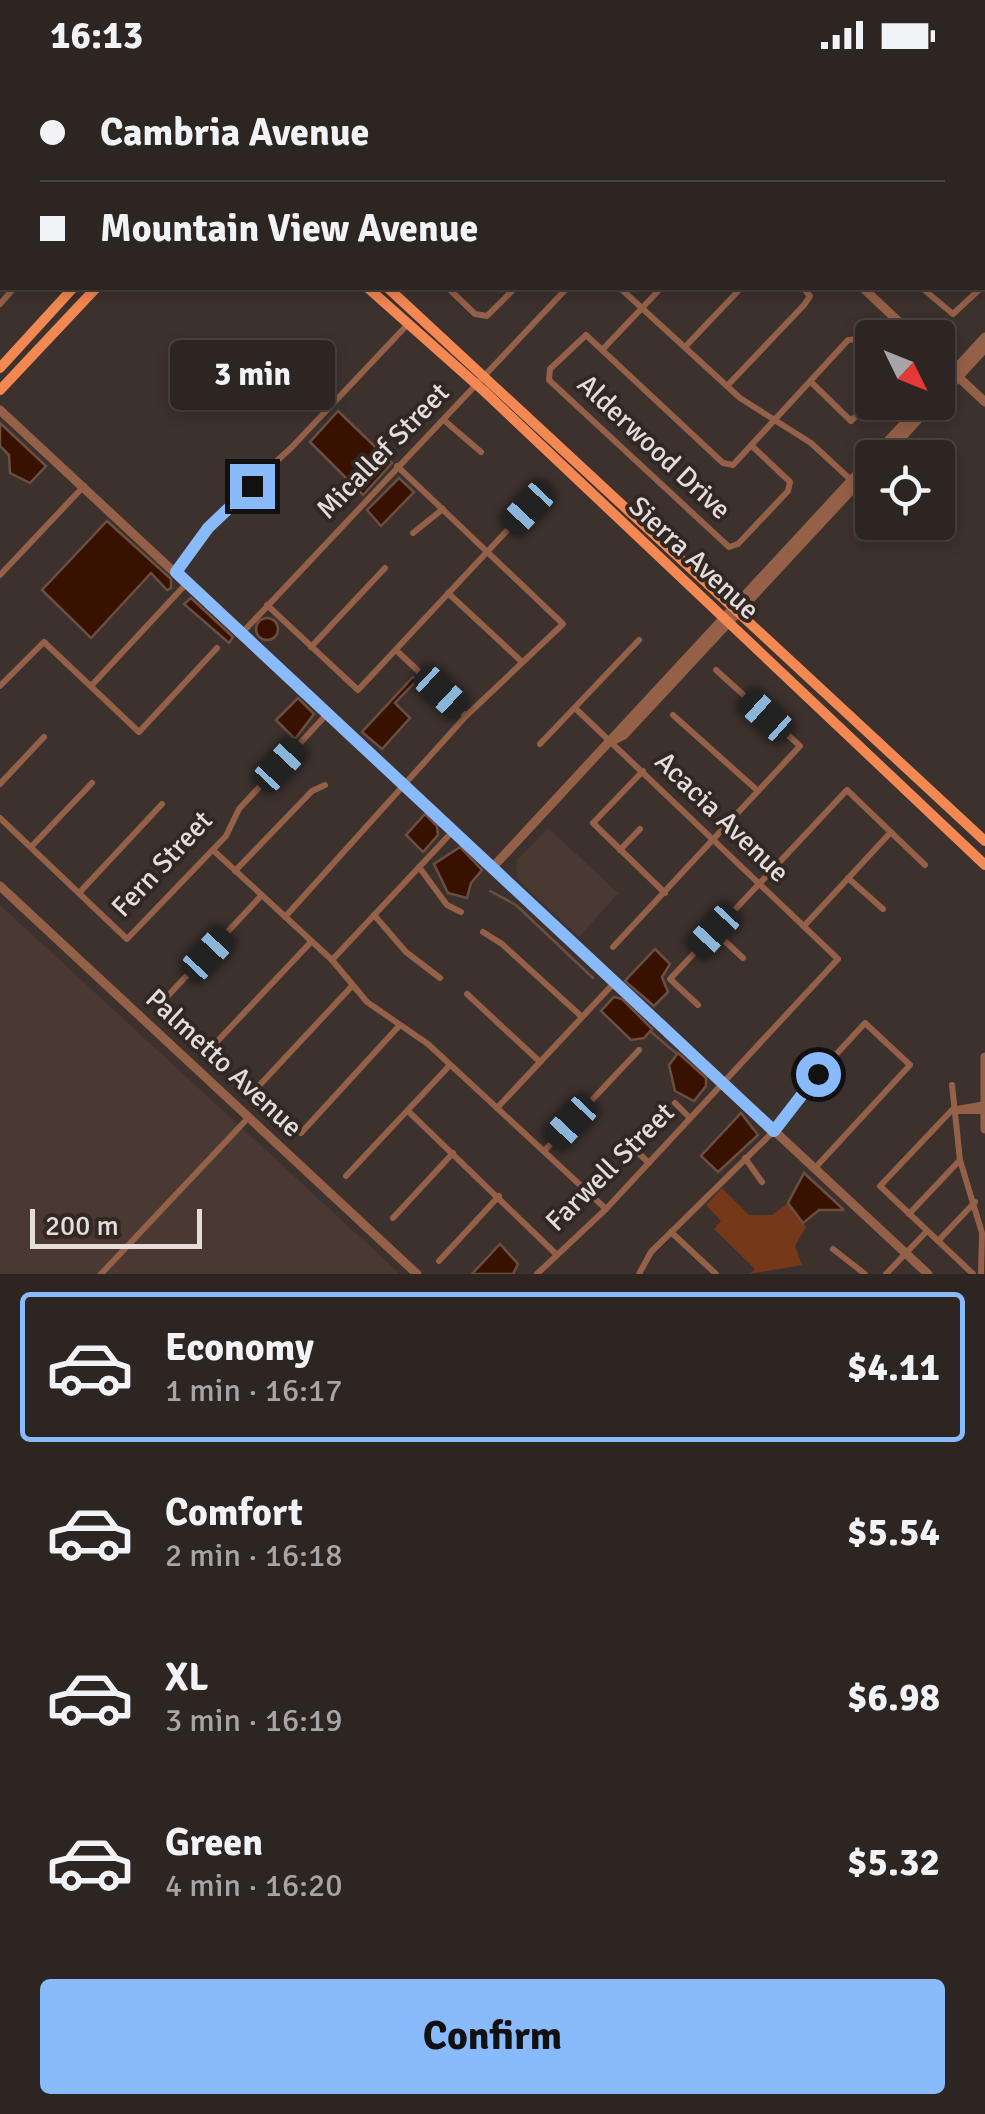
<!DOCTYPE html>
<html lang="en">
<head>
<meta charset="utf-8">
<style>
  body { margin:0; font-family:Signika,sans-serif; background:#352d2a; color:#f1f3f6; height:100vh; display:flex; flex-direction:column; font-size:38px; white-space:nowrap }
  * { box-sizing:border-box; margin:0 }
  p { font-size:32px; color:#a7a5a5 }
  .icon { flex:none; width:55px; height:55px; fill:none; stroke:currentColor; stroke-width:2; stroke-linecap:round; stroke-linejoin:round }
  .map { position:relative; height:1204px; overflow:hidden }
  .drawer { display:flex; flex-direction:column; background:#2d2522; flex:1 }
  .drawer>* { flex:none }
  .hud { position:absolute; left:0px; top:0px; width:985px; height:220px; box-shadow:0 5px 15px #0003,0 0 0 2px #484240; display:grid; align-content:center; height:220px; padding:0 40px; background:#2d2522 }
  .needle { width:65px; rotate:133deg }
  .fabs { position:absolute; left:855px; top:250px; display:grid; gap:20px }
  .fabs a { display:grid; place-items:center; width:100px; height:100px; border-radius:10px; background:#2d2522; box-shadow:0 5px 15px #0003,0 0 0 2px #484240; font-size:50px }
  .scale { position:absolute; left:30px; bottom:25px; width:172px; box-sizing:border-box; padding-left:10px; border:5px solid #e4ddda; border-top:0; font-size:28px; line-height:35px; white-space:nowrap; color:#e4ddda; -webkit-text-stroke:8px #312723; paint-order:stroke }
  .end { position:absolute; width:45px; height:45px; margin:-22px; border:12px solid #88bafc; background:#111; box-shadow:0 0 0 5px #111 }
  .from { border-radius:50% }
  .bubble { position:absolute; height:70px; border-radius:10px; background:#2d2522; box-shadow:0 5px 15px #0003,0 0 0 2px #484240; font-size:32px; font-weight:700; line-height:70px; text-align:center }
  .car { position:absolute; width:30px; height:60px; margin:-30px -15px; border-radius:12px; box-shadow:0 0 8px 2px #0007; background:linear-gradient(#222 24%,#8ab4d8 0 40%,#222 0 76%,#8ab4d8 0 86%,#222 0) }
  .hud b { display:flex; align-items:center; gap:35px; height:95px; font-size:38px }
  .hud b+b { border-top:2px solid #484240 }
  .hud i { width:25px; height:25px; background:#f1f3f6 }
  ul { padding:18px 0 0; list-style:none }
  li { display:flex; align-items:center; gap:30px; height:150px; margin:0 20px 15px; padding:0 20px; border:5px solid transparent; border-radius:10px }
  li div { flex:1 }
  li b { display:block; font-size:38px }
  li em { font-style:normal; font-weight:700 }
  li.current { border-color:#88bafc }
  li>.icon { width:90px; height:90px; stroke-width:1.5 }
  .primary-button { display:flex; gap:20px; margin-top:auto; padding:20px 40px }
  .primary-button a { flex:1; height:115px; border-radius:10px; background:#88bafc; color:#111; font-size:40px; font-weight:700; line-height:115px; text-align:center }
  .status { display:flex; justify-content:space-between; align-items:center; height:70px; padding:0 50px; background:#2d2522; direction:ltr }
  .status svg { height:28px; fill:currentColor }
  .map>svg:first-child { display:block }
  .built { fill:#4a3932 }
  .green { fill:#753819 }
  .water { fill:#381100; stroke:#6c4e41; stroke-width:2.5 }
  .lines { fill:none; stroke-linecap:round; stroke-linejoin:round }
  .stream { stroke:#6c4e41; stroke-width:2.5 }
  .minor { stroke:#956048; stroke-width:6 }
  .tertiary { stroke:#956048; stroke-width:9 }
  .primary { stroke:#f48853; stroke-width:10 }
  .route { stroke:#88bafc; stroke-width:12 }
  .labels { text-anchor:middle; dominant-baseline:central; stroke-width:8; stroke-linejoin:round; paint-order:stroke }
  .street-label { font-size:28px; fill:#e4ddda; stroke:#312723 }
</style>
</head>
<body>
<div class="status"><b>16:13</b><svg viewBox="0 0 49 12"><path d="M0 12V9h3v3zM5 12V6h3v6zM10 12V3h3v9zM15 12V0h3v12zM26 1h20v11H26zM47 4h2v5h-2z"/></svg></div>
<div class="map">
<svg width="985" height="1204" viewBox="0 0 985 1204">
  <rect width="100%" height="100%" fill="#3c312d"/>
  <g class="built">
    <polygon points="548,758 618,823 579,867 516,808 517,790"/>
    <polygon points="0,835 400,1204 0,1204"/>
  </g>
  <polygon class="green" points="722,1118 749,1145 772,1145 788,1133 806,1157 795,1176 802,1195 750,1204 755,1199 714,1159 721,1151 706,1135"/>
  <g class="water">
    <polygon points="338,341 392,393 363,425 310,372"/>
    <polygon points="0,353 46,396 30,413 10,403 9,385 0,376"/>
    <polygon points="399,408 414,422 381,456 367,440"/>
    <polygon points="107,451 171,509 171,518 167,520 151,503 91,568 42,520"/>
    <polygon points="191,528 233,567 229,573 184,534"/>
    <circle cx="267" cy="559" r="11"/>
    <polygon points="413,607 417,610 395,633 410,648 382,679 362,662"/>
    <polygon points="298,628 314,644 295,669 276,650"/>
    <polygon points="425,744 437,756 438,765 423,782 406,765"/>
    <polygon points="460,777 482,800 471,813 467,828 448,823 434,794"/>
    <polygon points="655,879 670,894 662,907 668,922 654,936 625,911"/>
    <polygon points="614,927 622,929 652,959 644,968 631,970 601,941"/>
    <polygon points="678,983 706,1008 706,1016 694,1031 675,1021 669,995"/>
    <polygon points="741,1043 758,1065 718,1102 701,1086"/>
    <polygon points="804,1103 843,1139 843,1140 819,1140 803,1153 788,1133"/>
    <polygon points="500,1174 518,1194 513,1204 472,1204"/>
  </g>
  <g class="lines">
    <g class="stream">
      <polyline points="490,821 516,835 593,908"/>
      <polyline points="650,961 677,984"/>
    </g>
    <g class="minor">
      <polyline points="51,0 53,2"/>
      <polyline points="393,0 396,2"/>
      <polyline points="570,0 573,2"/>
      <polyline points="704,0 706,2"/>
      <polyline points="824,0 826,2"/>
      <polyline points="33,2 35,0"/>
      <polyline points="433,2 435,0"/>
      <polyline points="512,2 514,0"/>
      <polyline points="982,29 985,27"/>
      <polyline points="982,38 985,40"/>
      <polyline points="0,49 2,43"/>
      <polyline points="0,113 2,115"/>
      <polyline points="982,135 985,137"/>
      <polyline points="448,218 475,244 487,246 515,218"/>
      <polyline points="620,218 740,328 811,373 851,410"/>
      <polyline points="922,218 953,244 981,218"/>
      <polyline points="0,234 14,218"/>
      <polyline points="685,277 741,218"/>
      <polyline points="604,278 661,218"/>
      <polyline points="811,312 851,351 872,331"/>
      <polyline points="727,316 804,235 810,226 803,218"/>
      <polyline points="445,351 481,382"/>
      <polyline points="751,375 790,412 788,421 738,474 729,477 549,310 550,299 586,265 723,393 733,395 848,270 859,269 872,282"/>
      <polyline points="413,463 443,439"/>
      <polyline points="176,502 230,434 292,377 408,254"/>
      <polyline points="0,505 84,416"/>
      <polyline points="448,523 520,590"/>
      <polyline points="267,535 358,620 528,438 537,436"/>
      <polyline points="242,563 567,218"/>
      <polyline points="311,577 385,498"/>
      <polyline points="396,580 466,646"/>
      <polyline points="0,616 44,572 139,662 217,578"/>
      <polyline points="91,616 186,514"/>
      <polyline points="673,645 758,721"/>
      <polyline points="540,674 639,570"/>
      <polyline points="643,701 593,753 665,823"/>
      <polyline points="0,714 44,667"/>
      <polyline points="0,748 127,869 226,766 239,739 327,644"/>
      <polyline points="31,777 92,713"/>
      <polyline points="213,780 332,890 367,932 428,974 606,1139"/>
      <polyline points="620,780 640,759"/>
      <polyline points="419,797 447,835 461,842"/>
      <polyline points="235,801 312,721 325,715"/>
      <polyline points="848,808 883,839"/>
      <polyline points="79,823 162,734"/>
      <polyline points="374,845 406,882 440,908"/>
      <polyline points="285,847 466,646 563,554 397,396"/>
      <polyline points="804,856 891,762"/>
      <polyline points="714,861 743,888"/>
      <polyline points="483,862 502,874 582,947"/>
      <polyline points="613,877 800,676 716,600"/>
      <polyline points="332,890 453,761"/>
      <polyline points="467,924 540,992"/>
      <polyline points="164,930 260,827"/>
      <polyline points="698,935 670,909 847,720 925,795"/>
      <polyline points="210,979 311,872"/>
      <polyline points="952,1015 960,1090 982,1163 981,1204"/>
      <polyline points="255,1020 352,916"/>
      <polyline points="675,1033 690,1048"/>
      <polyline points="497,1038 615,912"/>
      <polyline points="408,1041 556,1184"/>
      <polyline points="953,1041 985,1041"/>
      <polyline points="301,1063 399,956"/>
      <polyline points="633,1078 649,1093"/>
      <polyline points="544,1081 639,980"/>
      <polyline points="745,1088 762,1112"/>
      <polyline points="346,1106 450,995"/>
      <polyline points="909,1144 960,1090"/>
      <polyline points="393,1148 453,1083"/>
      <polyline points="671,1162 716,1204"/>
      <polyline points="938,1171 975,1132"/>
      <polyline points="833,1179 865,1204"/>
      <polyline points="439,1191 499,1126"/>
      <polyline points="101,1204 249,1047"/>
      <polyline points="537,1204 606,1139 838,889 575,638"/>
      <polyline points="639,1204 651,1182 780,1055 795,1029 865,953 910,995 815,1098"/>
      <polyline points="886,1204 927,1161"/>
      <polyline points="973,1204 880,1116 952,1040 985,1034"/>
    </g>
    <g class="tertiary">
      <polyline points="629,0 632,2"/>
      <polyline points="863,218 916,268"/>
      <polyline points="938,288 985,332"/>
      <polyline points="938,318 985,267"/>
      <polyline points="938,329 985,278"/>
      <polyline points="0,340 928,1204"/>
      <polyline points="883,388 934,332"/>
      <polyline points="614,670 624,665 872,398"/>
      <polyline points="493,797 924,332"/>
      <polyline points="0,816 417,1204"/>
      <polyline points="985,987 985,1059"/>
    </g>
    <g class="primary">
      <polyline points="113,0 115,2"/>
      <polyline points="133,0 136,2"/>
      <polyline points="274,2 277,0"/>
      <polyline points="298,2 300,0"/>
      <polyline points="368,218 485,322 985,795"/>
      <polyline points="388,218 985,771"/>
      <polyline points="0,298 73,218"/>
      <polyline points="0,320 96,218"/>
    </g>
  </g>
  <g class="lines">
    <polyline class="route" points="252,416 208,458 176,502 774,1061 818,1004"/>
  </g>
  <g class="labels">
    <g class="street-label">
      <text transform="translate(654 377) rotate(43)">Alderwood Drive</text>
      <text transform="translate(383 381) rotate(-46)">Micallef Street</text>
      <text transform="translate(694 488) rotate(43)">Sierra Avenue</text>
      <text transform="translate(722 747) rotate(44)">Acacia Avenue</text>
      <text transform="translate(162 794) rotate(-47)">Fern Street</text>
      <text transform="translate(224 993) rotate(43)">Palmetto Avenue</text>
      <text transform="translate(610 1097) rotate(-45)">Farwell Street</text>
    </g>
  </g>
</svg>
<div class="fabs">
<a><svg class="needle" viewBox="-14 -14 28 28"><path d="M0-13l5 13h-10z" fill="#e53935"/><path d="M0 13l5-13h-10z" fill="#a7a5a5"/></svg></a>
<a><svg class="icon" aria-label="locate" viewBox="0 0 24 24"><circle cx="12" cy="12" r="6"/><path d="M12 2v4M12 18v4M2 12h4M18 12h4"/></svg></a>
</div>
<div class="scale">200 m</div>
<i class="end from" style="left:818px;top:1004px"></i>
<i class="end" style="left:252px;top:416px"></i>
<div class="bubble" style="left:170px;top:270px;width:165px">3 min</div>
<i class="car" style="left:528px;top:438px;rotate:223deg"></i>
<i class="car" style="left:441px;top:622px;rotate:133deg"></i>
<i class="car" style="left:766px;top:646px;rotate:312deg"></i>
<i class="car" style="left:280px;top:695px;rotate:43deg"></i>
<i class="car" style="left:714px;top:861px;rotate:223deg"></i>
<i class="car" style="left:208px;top:884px;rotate:43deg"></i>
<i class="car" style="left:571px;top:1052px;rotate:223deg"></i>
<div class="hud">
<b><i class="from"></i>Cambria Avenue</b>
<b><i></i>Mountain View Avenue</b>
</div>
</div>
<section class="drawer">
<ul>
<li class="current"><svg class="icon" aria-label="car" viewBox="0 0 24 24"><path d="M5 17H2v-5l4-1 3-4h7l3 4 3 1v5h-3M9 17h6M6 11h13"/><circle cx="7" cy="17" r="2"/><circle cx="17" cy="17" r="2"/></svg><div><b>Economy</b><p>1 min · 16:17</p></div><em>$4.11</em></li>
<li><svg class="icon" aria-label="car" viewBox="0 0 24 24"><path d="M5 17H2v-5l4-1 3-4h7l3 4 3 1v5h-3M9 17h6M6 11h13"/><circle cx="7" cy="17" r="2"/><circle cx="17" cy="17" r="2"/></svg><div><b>Comfort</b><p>2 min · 16:18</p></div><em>$5.54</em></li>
<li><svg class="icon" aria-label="car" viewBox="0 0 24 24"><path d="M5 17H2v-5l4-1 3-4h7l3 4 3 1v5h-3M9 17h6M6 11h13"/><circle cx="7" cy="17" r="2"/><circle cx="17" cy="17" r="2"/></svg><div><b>XL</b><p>3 min · 16:19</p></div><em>$6.98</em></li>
<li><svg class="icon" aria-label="car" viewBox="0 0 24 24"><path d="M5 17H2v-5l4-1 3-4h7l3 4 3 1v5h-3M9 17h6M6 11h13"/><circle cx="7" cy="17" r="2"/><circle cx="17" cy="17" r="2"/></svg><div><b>Green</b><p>4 min · 16:20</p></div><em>$5.32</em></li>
</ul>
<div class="primary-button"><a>Confirm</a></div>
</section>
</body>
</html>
